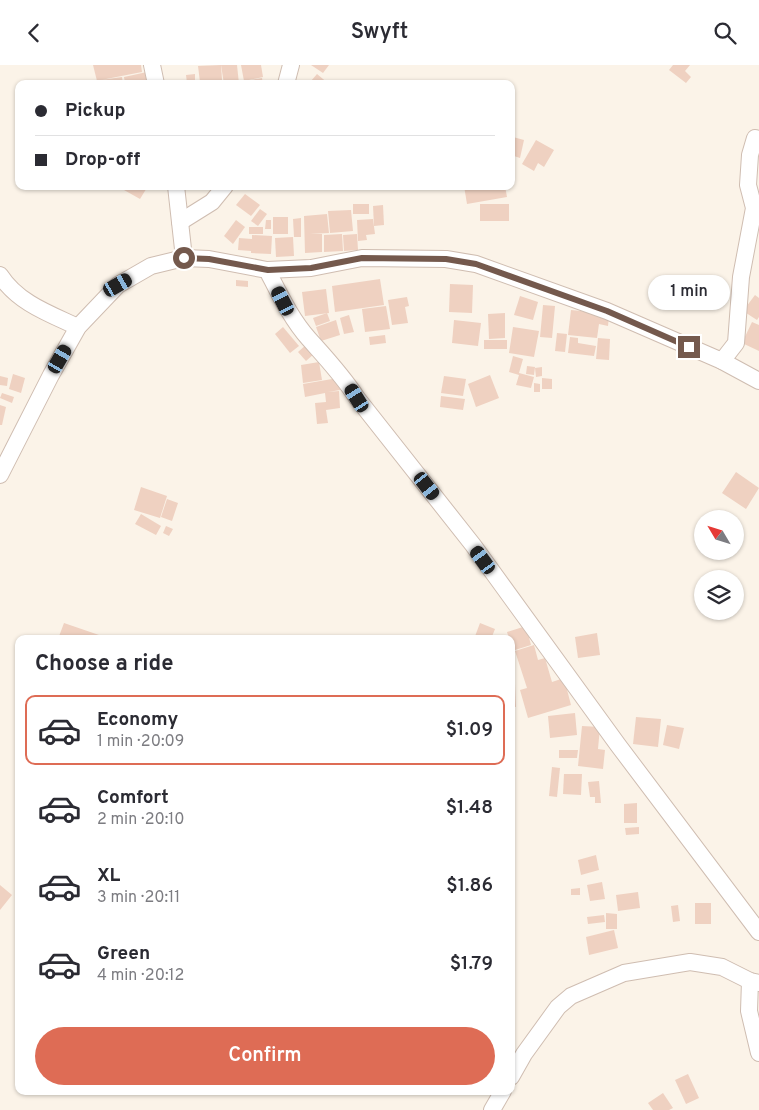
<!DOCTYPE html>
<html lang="en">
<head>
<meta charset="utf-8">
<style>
  body { margin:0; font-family:Overpass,sans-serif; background:#f7f7f7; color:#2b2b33; height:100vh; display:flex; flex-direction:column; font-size:19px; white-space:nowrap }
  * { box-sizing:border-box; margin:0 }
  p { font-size:16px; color:#7c7c81 }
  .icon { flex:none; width:28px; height:28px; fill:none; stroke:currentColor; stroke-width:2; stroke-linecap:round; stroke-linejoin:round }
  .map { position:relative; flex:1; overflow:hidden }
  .side { position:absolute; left:15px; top:570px; width:500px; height:460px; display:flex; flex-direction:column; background:#fff; border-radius:10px; box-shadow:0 1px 4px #0004 }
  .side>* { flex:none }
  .top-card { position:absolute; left:15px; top:15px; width:500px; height:110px; border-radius:10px; box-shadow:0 1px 4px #0004; display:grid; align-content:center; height:110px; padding:0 20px; background:#fff }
  .needle { width:32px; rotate:308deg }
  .buttons { position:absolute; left:694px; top:445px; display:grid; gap:10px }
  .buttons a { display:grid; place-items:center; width:50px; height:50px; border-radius:50%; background:#fff; box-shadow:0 1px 4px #0004; font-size:25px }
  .end { position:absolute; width:22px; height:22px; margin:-11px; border:6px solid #74594d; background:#fff; box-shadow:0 0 0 2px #fff }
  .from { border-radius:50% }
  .bubble { position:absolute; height:35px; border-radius:18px; background:#fff; box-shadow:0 1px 4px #0004; font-size:16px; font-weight:600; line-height:35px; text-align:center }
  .car { position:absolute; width:15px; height:30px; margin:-15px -8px; border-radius:6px; box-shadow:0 0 4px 1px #0007; background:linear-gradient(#222 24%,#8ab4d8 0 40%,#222 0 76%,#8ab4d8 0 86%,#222 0) }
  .top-card b { display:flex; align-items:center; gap:18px; height:48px; font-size:19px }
  .top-card b+b { border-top:1px solid #e1e1e2 }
  .top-card i { width:12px; height:12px; background:#2b2b33 }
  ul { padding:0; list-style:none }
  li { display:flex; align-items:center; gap:15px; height:70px; margin:0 10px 8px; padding:0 10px; border:2px solid transparent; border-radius:10px }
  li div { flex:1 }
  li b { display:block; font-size:19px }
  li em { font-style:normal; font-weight:600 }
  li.current { border-color:#de6c55 }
  li>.icon { width:45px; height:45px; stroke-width:1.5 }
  h2 { padding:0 20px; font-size:22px; line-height:60px }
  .action { display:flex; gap:10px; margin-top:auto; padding:10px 20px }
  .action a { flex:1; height:58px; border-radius:30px; background:#de6c55; color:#fff; font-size:20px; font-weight:600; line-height:58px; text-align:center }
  header { display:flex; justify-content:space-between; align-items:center; height:65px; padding:0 20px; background:#fff; font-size:22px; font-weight:600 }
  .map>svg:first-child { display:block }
  .building { fill:#efd1c1 }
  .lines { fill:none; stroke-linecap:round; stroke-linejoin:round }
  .street-casing { stroke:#cfbdb1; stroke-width:18 }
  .street { stroke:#fff; stroke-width:16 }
  .route { stroke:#74594d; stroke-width:6 }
</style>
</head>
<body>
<header><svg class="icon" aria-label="back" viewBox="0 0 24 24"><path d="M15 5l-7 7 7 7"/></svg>Swyft<svg class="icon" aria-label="search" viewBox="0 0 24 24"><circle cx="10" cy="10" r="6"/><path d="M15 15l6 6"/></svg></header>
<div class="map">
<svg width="759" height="1045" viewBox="0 0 759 1045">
  <rect width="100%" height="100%" fill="#fbf3e8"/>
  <g class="building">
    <polygon points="93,0 141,0 142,7 101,15 122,12 123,19 89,19 97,16"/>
    <polygon points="221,0 222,15 200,17 198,1"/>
    <polygon points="221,0 237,0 239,19 224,19"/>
    <polygon points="241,0 261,0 263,12 244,16"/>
    <polygon points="311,0 329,0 323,8"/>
    <polygon points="673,0 690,0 685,6 691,12 686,18 669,5"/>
    <polygon points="147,7 150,19 125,19 124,12"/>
    <polygon points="195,9 195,17 187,18 186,10"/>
    <polygon points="317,9 329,19 314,19 311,16"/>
    <polygon points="262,13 263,19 245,19 244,16"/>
    <polygon points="513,72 524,75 520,93 511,90"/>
    <polygon points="536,75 554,85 544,102 538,98 534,106 522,99"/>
    <polygon points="127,121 148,121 140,134 124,125"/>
    <polygon points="464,121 505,121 507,132 467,139"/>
    <polygon points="245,129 260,140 251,151 236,140"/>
    <rect x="353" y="139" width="16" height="10"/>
    <rect x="480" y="139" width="29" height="17"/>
    <polygon points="383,140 384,160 374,161 373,141"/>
    <polygon points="260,144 267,149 258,161 251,156"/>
    <polygon points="351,145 353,166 330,168 328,146"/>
    <polygon points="327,149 329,168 310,169 322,169 322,187 305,188 304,151"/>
    <rect x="273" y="152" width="15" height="17"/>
    <polygon points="301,153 301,172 294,172 293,154"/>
    <polygon points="373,154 375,169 366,170 367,175 358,176 357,155"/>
    <polygon points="236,155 245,162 233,179 224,171"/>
    <polygon points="266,155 271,155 271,164 265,164"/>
    <rect x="249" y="162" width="14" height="7"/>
    <polygon points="342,169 343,186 324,187 324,170"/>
    <polygon points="357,169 358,185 344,186 343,170"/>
    <polygon points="252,170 272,171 271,189 251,188 251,186 238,185 239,173 252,174"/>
    <polygon points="293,172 294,191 276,192 275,173"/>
    <polygon points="380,214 384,240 335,247 332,221"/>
    <polygon points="236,215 248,216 248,222 236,221"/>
    <polygon points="450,219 473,220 472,248 449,247"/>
    <polygon points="326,224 329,248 305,251 302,227"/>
    <polygon points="755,230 759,233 759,252 757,255 743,246"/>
    <polygon points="520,231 538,237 533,255 514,250"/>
    <polygon points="407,232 409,241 405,242 408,258 392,260 388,235"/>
    <polygon points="543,240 555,241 552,273 540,272"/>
    <polygon points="386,241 390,264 365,267 362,244"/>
    <polygon points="571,245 600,248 609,251 608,261 599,259 597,273 568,270"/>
    <polygon points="327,248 330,256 316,261 313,253"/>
    <polygon points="505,248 505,273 489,274 488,249"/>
    <polygon points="349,250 354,267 344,269 340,253"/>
    <polygon points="336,255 340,270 321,276 316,262"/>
    <polygon points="454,255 481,258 478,281 452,278"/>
    <polygon points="752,257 759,260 759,286 742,278"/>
    <polygon points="283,262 299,281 290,288 275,269"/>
    <polygon points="513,262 539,266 534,292 509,288"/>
    <polygon points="557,268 567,269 565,287 555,286"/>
    <polygon points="385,270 386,278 370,280 369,272"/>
    <polygon points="570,272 578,273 578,278 596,281 594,291 568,288"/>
    <polygon points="598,273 610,274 609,295 596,294"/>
    <rect x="484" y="275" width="23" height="9"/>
    <polygon points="307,279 315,288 306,296 298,287"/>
    <polygon points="513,291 523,294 519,308 534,312 531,323 516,320 519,310 509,307"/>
    <polygon points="319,297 322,315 303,318 301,300"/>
    <polygon points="527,301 535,302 534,310 526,309"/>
    <polygon points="542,302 542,311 536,312 535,303"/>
    <polygon points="13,309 25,313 21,328 9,324"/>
    <polygon points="490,310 499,333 476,342 468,319"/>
    <polygon points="0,311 8,313 7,321 0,320"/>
    <polygon points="444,311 466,314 463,331 441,328"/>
    <polygon points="338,313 340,325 328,327 339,326 340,343 326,345 328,358 317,359 315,338 326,337 325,328 305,332 303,319"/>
    <polygon points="542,313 552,314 552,324 542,324"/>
    <polygon points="534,318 540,319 540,327 534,327"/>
    <polygon points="2,328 14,332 12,338 0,333"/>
    <polygon points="441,331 465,334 463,345 440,342"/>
    <polygon points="0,340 6,342 2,360 0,360"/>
    <polygon points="736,407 759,423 746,444 722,428"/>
    <polygon points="141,422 167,431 160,453 134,445"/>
    <polygon points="167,434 178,438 172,456 161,452"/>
    <polygon points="141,449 161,461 156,470 135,459"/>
    <polygon points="166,461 173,464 169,471 163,468"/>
    <polygon points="64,558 99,570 98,574 58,574"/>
    <polygon points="480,558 495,564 491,574 474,574"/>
    <polygon points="526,561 531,580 512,586 511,574 509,574 507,567"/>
    <polygon points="597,568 600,590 578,593 575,572"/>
    <polygon points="534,580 538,595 545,593 552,617 564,613 571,640 528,653 520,625 527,623 515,586"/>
    <polygon points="511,619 515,619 516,642 511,642"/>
    <polygon points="575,648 577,670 550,673 548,651"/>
    <polygon points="636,652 661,654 658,682 633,679"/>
    <polygon points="667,660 684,663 679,684 663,680"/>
    <polygon points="582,661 600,662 598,684 605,685 603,704 578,701"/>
    <polygon points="559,685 578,685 577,693 559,693"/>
    <polygon points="552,702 560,703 557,732 549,731"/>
    <polygon points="564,709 582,709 581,730 563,729"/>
    <polygon points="599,716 601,738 595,738 595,732 590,732 588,717"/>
    <polygon points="637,738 637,758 624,758 624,739"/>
    <polygon points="639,762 639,769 626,770 625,763"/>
    <polygon points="596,790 599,805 581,810 578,795"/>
    <polygon points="602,817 605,834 590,836 587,820"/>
    <polygon points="0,820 12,830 0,845"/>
    <polygon points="580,823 580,830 571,830 571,824"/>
    <polygon points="638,827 640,843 618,846 616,830"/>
    <rect x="695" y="838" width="16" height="21"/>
    <polygon points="678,840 680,856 673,857 671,841"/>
    <polygon points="606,848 617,849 617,864 606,864"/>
    <polygon points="604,850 605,857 588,859 587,852"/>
    <polygon points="614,865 618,883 589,890 586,872"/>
    <polygon points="688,1009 699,1033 686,1039 675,1015"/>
    <polygon points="663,1028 673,1043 669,1045 653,1045 648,1038"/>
  </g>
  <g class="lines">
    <defs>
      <g id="street">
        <polyline points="152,0 156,19"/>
        <polyline points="286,19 291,0"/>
        <polyline points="176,121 184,193"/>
        <polyline points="180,157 212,137 225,121"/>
        <polyline points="267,205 311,203 362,193 446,194 476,199 607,246 722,296 759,316"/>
        <path d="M0 210C18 238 50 249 78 262"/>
        <polyline points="722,296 736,278 741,212 754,143 748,120 750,90 755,73 759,74"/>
        <path d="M0 410 51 310 78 262 118 220 151 201 184 193 209 194 267 205C279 228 291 254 309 274 326 293 343 311 357 333L473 480 618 680 759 867"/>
        <polyline points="750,916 749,946 759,988"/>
        <polyline points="511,1012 524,989 558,942 571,931 624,908 690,897 722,902 750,916 759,918"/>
        <polyline points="492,1045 503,1026"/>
      </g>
    </defs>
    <use href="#street" class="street-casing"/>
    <use href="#street" class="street"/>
  </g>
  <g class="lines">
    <polyline class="route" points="184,193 209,194 268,205 311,203 362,193 446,194 476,199 607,246 689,282"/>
  </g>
</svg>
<div class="buttons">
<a><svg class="needle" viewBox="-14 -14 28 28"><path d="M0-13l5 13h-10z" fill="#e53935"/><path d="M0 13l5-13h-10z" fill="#7c7c81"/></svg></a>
<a><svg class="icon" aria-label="layers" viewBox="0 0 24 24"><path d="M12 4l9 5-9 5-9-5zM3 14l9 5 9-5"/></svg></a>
</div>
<i class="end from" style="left:184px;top:193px"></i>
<i class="end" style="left:689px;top:282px"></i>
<div class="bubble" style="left:648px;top:210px;width:82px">1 min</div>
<i class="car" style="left:118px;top:220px;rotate:60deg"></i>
<i class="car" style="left:283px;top:236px;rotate:333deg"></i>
<i class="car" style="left:60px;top:294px;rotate:30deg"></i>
<i class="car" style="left:357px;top:333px;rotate:328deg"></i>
<i class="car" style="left:427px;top:421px;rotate:142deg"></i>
<i class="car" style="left:483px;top:495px;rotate:324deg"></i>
<div class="top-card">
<b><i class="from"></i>Pickup</b>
<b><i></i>Drop-off</b>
</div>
<section class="side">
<h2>Choose a ride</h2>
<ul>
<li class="current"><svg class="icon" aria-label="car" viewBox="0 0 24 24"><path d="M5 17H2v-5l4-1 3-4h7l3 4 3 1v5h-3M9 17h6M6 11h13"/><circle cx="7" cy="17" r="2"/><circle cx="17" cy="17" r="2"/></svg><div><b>Economy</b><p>1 min · 20:09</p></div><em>$1.09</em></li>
<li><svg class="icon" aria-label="car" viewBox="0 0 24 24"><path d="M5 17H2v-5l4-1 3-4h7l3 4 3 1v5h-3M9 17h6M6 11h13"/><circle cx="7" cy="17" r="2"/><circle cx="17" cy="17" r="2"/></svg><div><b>Comfort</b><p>2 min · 20:10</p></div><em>$1.48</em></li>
<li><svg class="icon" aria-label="car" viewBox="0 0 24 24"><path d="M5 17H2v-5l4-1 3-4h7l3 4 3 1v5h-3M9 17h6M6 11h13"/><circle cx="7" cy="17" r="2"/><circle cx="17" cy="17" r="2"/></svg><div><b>XL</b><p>3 min · 20:11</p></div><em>$1.86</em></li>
<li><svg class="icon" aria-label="car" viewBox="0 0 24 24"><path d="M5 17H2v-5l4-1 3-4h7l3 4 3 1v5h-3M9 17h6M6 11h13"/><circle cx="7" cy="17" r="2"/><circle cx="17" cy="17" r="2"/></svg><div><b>Green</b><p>4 min · 20:12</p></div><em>$1.79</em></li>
</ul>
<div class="action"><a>Confirm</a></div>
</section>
</div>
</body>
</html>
